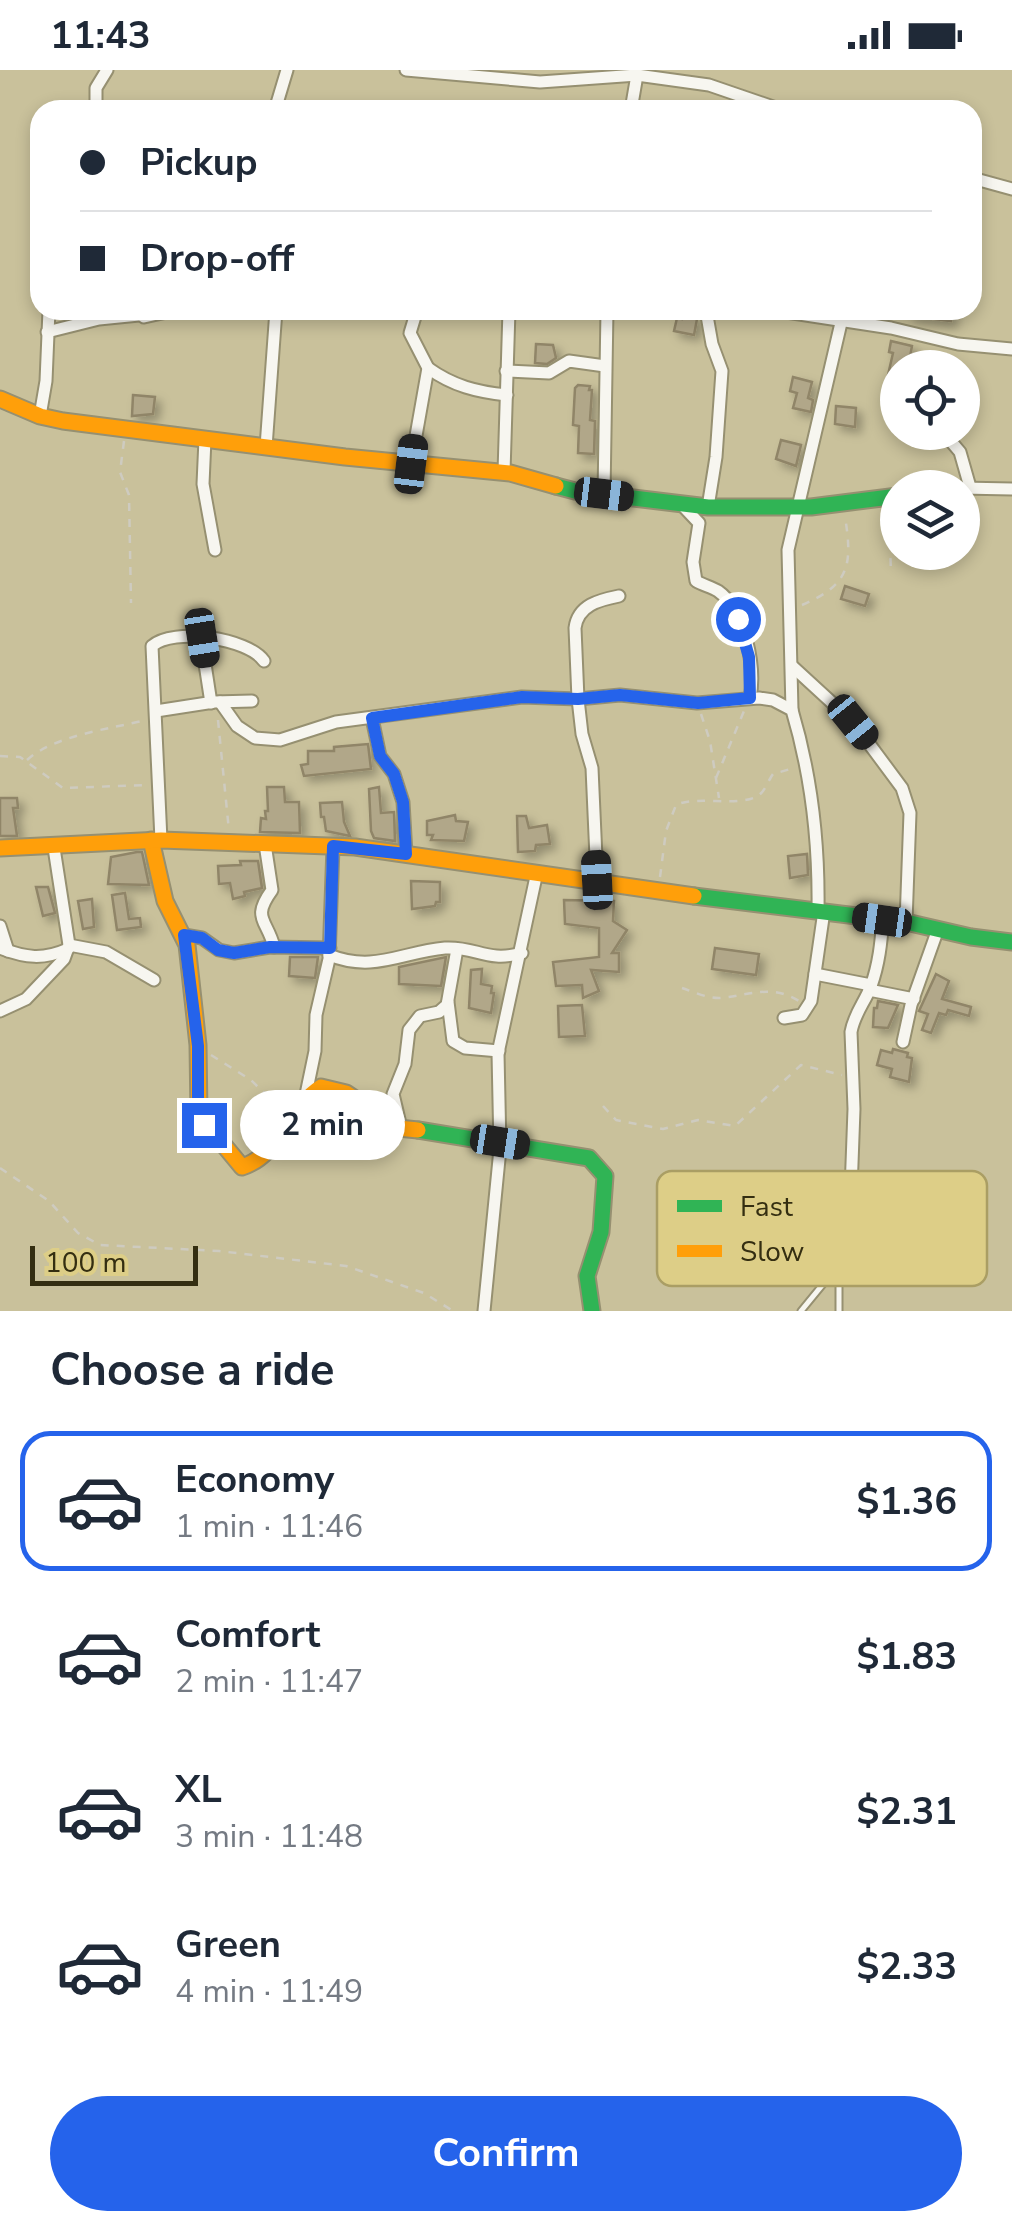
<!DOCTYPE html>
<html lang="en">
<head>
<meta charset="utf-8">
<style>
  body { margin:0; font-family:"Nunito Sans",sans-serif; background:#f6f6f7; color:#1f2937; height:100vh; display:flex; flex-direction:column; font-size:38px; white-space:nowrap }
  * { box-sizing:border-box; margin:0 }
  p { font-size:32px; color:#747a83 }
  .icon { flex:none; width:55px; height:55px; fill:none; stroke:currentColor; stroke-width:2; stroke-linecap:round; stroke-linejoin:round }
  .map { position:relative; height:1241px; overflow:hidden }
  .panel { display:flex; flex-direction:column; background:#fff; flex:1 }
  .panel>* { flex:none }
  .banner { position:absolute; left:30px; top:30px; width:952px; height:220px; border-radius:30px; box-shadow:0 5px 15px #0003; display:grid; align-content:center; height:220px; padding:0 50px; background:#fff }
  .buttons { position:absolute; left:880px; top:280px; display:grid; gap:20px }
  .buttons a { display:grid; place-items:center; width:100px; height:100px; border-radius:50%; background:#fff; box-shadow:0 5px 15px #0003; font-size:50px }
  .scale { position:absolute; left:30px; bottom:25px; width:168px; box-sizing:border-box; padding-left:10px; border:5px solid #342e11; border-top:0; font-size:28px; line-height:35px; white-space:nowrap; color:#342e11; -webkit-text-stroke:8px #ddce87; paint-order:stroke }
  .end { position:absolute; width:45px; height:45px; margin:-22px; border:12px solid #2563eb; background:#fff; box-shadow:0 0 0 5px #fff }
  .from { border-radius:50% }
  .bubble { position:absolute; height:70px; border-radius:35px; background:#fff; box-shadow:0 5px 15px #0003; font-size:32px; font-weight:700; line-height:70px; text-align:center }
  .car { position:absolute; width:30px; height:60px; margin:-30px -15px; border-radius:12px; box-shadow:0 0 8px 2px #0007; background:linear-gradient(#222 24%,#8ab4d8 0 40%,#222 0 76%,#8ab4d8 0 86%,#222 0) }
  .banner b { display:flex; align-items:center; gap:35px; height:95px; font-size:38px }
  .banner b+b { border-top:2px solid #e0e1e3 }
  .banner i { width:25px; height:25px; background:#1f2937 }
  ul { padding:0; list-style:none }
  li { display:flex; align-items:center; gap:30px; height:140px; margin:0 20px 15px; padding:0 30px; border:5px solid transparent; border-radius:30px }
  li div { flex:1 }
  li b { display:block; font-size:38px }
  li em { font-style:normal; font-weight:700 }
  li.selected { border-color:#2563eb }
  li>.icon { width:90px; height:90px; stroke-width:1.5 }
  h2 { padding:0 50px; font-size:45px; line-height:120px }
  .action { display:flex; gap:20px; margin-top:auto; padding:20px 50px }
  .action a { flex:1; height:115px; border-radius:60px; background:#2563eb; color:#fff; font-size:40px; font-weight:700; line-height:115px; text-align:center }
  .status { display:flex; justify-content:space-between; align-items:center; height:70px; padding:0 50px; background:#fff; direction:ltr }
  .status svg { height:28px; fill:currentColor }
  .map>svg:first-child { display:block }
  .building { fill:#b1a789; stroke:#908568; stroke-width:2.5; filter:url(#shadow) }
  .lines { fill:none; stroke-linecap:round; stroke-linejoin:round }
  .lane-casing { stroke:#969071; stroke-width:9 }
  .street-casing { stroke:#969071; stroke-width:15 }
  .fast-casing { stroke:#969071; stroke-width:19 }
  .slow-casing { stroke:#969071; stroke-width:19 }
  .path { stroke:#cecbc0; stroke-width:2.5; stroke-dasharray:8 8; stroke-linecap:butt }
  .lane { stroke:#f7f6f0; stroke-width:5 }
  .street { stroke:#f7f6f0; stroke-width:11 }
  .fast { stroke:#30b455; stroke-width:15 }
  .slow { stroke:#ff9f0a; stroke-width:15 }
  .route { stroke:#2563eb; stroke-width:12 }
  .key { fill:#ddce87; stroke:#aa9e64; stroke-width:2.5 }
  .key-label { font-size:28px; fill:#342e11 }
</style>
</head>
<body>
<div class="status"><b>11:43</b><svg viewBox="0 0 49 12"><path d="M0 12V9h3v3zM5 12V6h3v6zM10 12V3h3v9zM15 12V0h3v12zM26 1h20v11H26zM47 4h2v5h-2z"/></svg></div>
<div class="map">
<svg width="1012" height="1241" viewBox="0 0 1012 1241">
  <defs>
    <filter id="shadow"><feDropShadow dx="5.5" dy="5.5" stdDeviation="5" flood-color="#0004"/></filter>
  </defs>
  <rect width="100%" height="100%" fill="#c9c19b"/>
  <g class="building">
    <polygon points="909,240 952,240 951,251 909,246"/>
    <polygon points="683,243 697,249 694,265 674,261 677,248 682,249"/>
    <polygon points="891,271 912,276 908,298 898,298 898,330 883,327 893,283 889,282"/>
    <polygon points="536,274 553,275 556,288 547,294 535,293"/>
    <polygon points="793,307 812,312 808,328 813,330 811,342 793,338 797,323 790,321"/>
    <polygon points="578,315 590,316 589,320 592,320 590,350 595,351 594,384 578,383 579,356 573,355 575,318"/>
    <polygon points="133,325 155,327 153,344 132,346"/>
    <polygon points="836,336 856,338 855,357 835,354"/>
    <polygon points="781,370 801,375 796,396 776,389"/>
    <polygon points="845,516 869,524 865,536 841,529"/>
    <polygon points="368,674 371,699 304,706 301,695 308,694 308,681 334,681 334,677"/>
    <polygon points="267,717 284,717 285,732 299,732 300,763 260,762 261,748 266,749 265,741 268,741"/>
    <polygon points="379,717 381,743 394,742 395,771 374,768 371,761 369,719"/>
    <polygon points="0,728 17,728 18,738 13,738 17,766 0,766"/>
    <polygon points="342,732 344,752 350,766 326,761 324,747 321,747 320,733"/>
    <polygon points="455,745 456,751 468,752 464,771 431,770 433,765 427,765 427,751"/>
    <polygon points="517,746 526,746 529,758 547,755 550,774 536,775 535,781 518,782"/>
    <polygon points="137,782 142,782 149,815 108,814 111,787"/>
    <polygon points="807,784 808,805 790,808 788,786"/>
    <polygon points="240,791 258,791 262,818 244,822 245,826 233,829 230,813 219,814 218,796 241,795"/>
    <polygon points="411,811 440,812 440,832 436,832 435,836 412,839"/>
    <polygon points="36,817 48,817 55,843 43,846"/>
    <polygon points="125,823 129,849 140,848 141,857 117,860 112,825"/>
    <polygon points="92,829 94,857 83,859 78,831"/>
    <polygon points="564,830 614,831 613,851 627,860 612,883 619,883 619,902 591,900 599,921 583,928 582,915 556,916 553,892 599,887 599,858 565,854"/>
    <polygon points="715,878 759,884 756,905 712,899"/>
    <polygon points="290,887 318,887 315,908 289,906"/>
    <polygon points="446,887 441,916 399,914 399,897"/>
    <polygon points="482,899 481,914 492,916 491,923 494,923 491,943 469,938 471,900"/>
    <polygon points="936,904 949,911 942,929 971,937 969,946 948,940 946,945 939,943 931,963 922,960 928,944 919,941"/>
    <polygon points="878,931 898,935 888,958 873,957 874,938 877,938"/>
    <polygon points="582,935 585,966 559,967 558,936"/>
    <polygon points="893,979 908,983 907,987 912,988 909,1012 890,1007 892,999 877,995 881,980 892,983"/>
  </g>
  <g class="lines">
    <defs>
      <g id="lane">
        <polyline points="801,1241 842,1191"/>
        <polyline points="839,1241 839,1211 850,1150"/>
      </g>
      <g id="street">
        <polyline points="406,0 540,12 637,5 709,15 782,40"/>
        <polyline points="96,40 96,18 107,0"/>
        <polyline points="275,40 287,0"/>
        <polyline points="631,40 637,5"/>
        <polyline points="972,108 1012,119"/>
        <polyline points="136,240 144,247 176,240"/>
        <polyline points="706,240 712,274 722,301 716,387 708,437"/>
        <polyline points="773,240 891,258 958,274 1012,279"/>
        <polyline points="47,262 99,249 139,245"/>
        <path d="M428 298C453 316 477 322 507 325"/>
        <polyline points="506,301 549,303 569,291 605,296"/>
        <polyline points="40,346 46,311 49,240"/>
        <polyline points="943,362 960,382 970,417"/>
        <polyline points="205,369 203,414 215,480"/>
        <polyline points="266,377 276,240"/>
        <polyline points="411,394 428,298 410,263 417,240"/>
        <polyline points="504,402 509,240"/>
        <polyline points="961,418 1012,419"/>
        <polyline points="604,424 607,240"/>
        <path d="M682 435 699 453 693 492 696 511C703 515 711 517 718 521 745 540 756 597 750 628"/>
        <polyline points="201,568 211,633"/>
        <polyline points="792,596 853,652 902,718 910,743 906,852"/>
        <path d="M220 632 237 656 255 668 280 670 336 652 522 627 578 629 620 625 697 633 759 628 773 630 792 640C811 704 819 774 818 840"/>
        <polyline points="792,640 788,480 844,240"/>
        <polyline points="156,641 214,632 252,631"/>
        <polyline points="372,648 380,686 394,704 403,732 406,784"/>
        <path d="M161 770 152 576C173 557 248 568 264 591"/>
        <path d="M265 774 272 820C251 849 267 849 274 877"/>
        <path d="M597 810 592 698 582 664 578 629 575 558C578 535 599 530 619 526"/>
        <polyline points="0,856 8,881"/>
        <polyline points="184,865 202,868 219,880 234,883 270,877 330,878"/>
        <polyline points="69,875 106,882 154,910"/>
        <path d="M0 878C26 888 43 890 68 879"/>
        <path d="M329 885C374 903 401 882 445 878 476 876 487 893 522 883"/>
        <polyline points="815,904 871,915"/>
        <polyline points="869,920 914,929"/>
        <polyline points="448,932 453,971 465,978 499,981"/>
        <polyline points="0,941 26,929 64,889 69,875 54,778"/>
        <polyline points="784,948 802,945 811,931 824,841"/>
        <polyline points="903,972 911,935 938,859"/>
        <polyline points="305,1029 315,981 316,945 329,889 333,777"/>
        <polyline points="401,1058 393,1024 405,994 409,960 420,946 439,942 447,935 457,879"/>
        <path d="M850 1148 854 1039 851 962C854 944 865 932 871 916 879 894 881 873 883 849"/>
        <polyline points="484,1241 500,1079 498,983 537,802"/>
      </g>
      <g id="fast">
        <polyline points="556,416 575,421 708,437 811,437 898,426"/>
        <polyline points="694,826 906,852 971,867 1012,872"/>
        <polyline points="418,1060 589,1088 605,1106 601,1162 587,1206 592,1241"/>
      </g>
      <g id="slow">
        <polyline points="0,329 40,346 63,351 345,387 510,403 556,416"/>
        <path d="M151 770 165 831 187 875 198 975 199 1045 242 1097C280 1085 289 1037 321 1017L346 1023 398 1058 418 1060"/>
        <polyline points="0,778 161,770 355,777 694,826"/>
      </g>
    </defs>
    <use href="#lane" class="lane-casing"/>
    <use href="#street" class="street-casing"/>
    <use href="#fast" class="fast-casing"/>
    <use href="#slow" class="slow-casing"/>
    <g class="path">
      <polyline points="124,371 120,402 129,425 131,533"/>
      <polyline points="889,440 891,504"/>
      <path d="M802 535C849 515 853 496 845 447"/>
      <polyline points="701,644 710,671 719,728"/>
      <polyline points="218,650 229,761"/>
      <polyline points="0,686 20,687 63,718 148,715"/>
      <path d="M27 690C55 665 110 659 146 650"/>
      <polyline points="716,708 744,641"/>
      <path d="M660 807 666 761 676 735C697 725 741 738 759 725 765 721 769 709 773 704L794 698"/>
      <path d="M682 918C694 922 709 929 721 928 750 925 772 914 799 931"/>
      <polyline points="211,985 251,1010 263,1022 290,1029"/>
      <polyline points="603,1036 616,1050 663,1059 698,1050 735,1056 801,995 842,1005"/>
      <polyline points="0,1098 49,1131 78,1163 100,1175 219,1181 346,1196 424,1223 453,1241"/>
    </g>
    <use href="#lane" class="lane"/>
    <use href="#street" class="street"/>
    <use href="#fast" class="fast"/>
    <use href="#slow" class="slow"/>
  </g>
  <g class="lines">
    <polyline class="route" points="204,1055 198,1035 198,976 184,865 202,868 218,880 234,883 270,877 330,878 333,776 406,784 403,732 394,704 380,686 372,648 522,627 578,629 620,625 698,633 750,628 749,587 738,549"/>
  </g>
  <rect x="657" y="1101" width="330" height="115" rx="15" class="key"/>
  <rect x="677" y="1130" width="45" height="12" fill="#30b455"/>
  <rect x="677" y="1175" width="45" height="12" fill="#ff9f0a"/>
  <g class="key-label">
    <text x="740" y="1146">Fast</text>
    <text x="740" y="1191">Slow</text>
  </g>
</svg>
<div class="buttons">
<a><svg class="icon" aria-label="locate" viewBox="0 0 24 24"><circle cx="12" cy="12" r="6"/><path d="M12 2v4M12 18v4M2 12h4M18 12h4"/></svg></a>
<a><svg class="icon" aria-label="layers" viewBox="0 0 24 24"><path d="M12 4l9 5-9 5-9-5zM3 14l9 5 9-5"/></svg></a>
</div>
<div class="scale">100 m</div>
<i class="end from" style="left:738px;top:549px"></i>
<i class="end" style="left:204px;top:1055px"></i>
<div class="bubble" style="left:240px;top:1020px;width:165px">2 min</div>
<i class="car" style="left:411px;top:394px;rotate:7deg"></i>
<i class="car" style="left:604px;top:424px;rotate:97deg"></i>
<i class="car" style="left:202px;top:568px;rotate:171deg"></i>
<i class="car" style="left:853px;top:652px;rotate:141deg"></i>
<i class="car" style="left:597px;top:810px;rotate:357deg"></i>
<i class="car" style="left:882px;top:850px;rotate:278deg"></i>
<i class="car" style="left:500px;top:1072px;rotate:99deg"></i>
<div class="banner">
<b><i class="from"></i>Pickup</b>
<b><i></i>Drop-off</b>
</div>
</div>
<section class="panel">
<h2>Choose a ride</h2>
<ul>
<li class="selected"><svg class="icon" aria-label="car" viewBox="0 0 24 24"><path d="M5 17H2v-5l4-1 3-4h7l3 4 3 1v5h-3M9 17h6M6 11h13"/><circle cx="7" cy="17" r="2"/><circle cx="17" cy="17" r="2"/></svg><div><b>Economy</b><p>1 min · 11:46</p></div><em>$1.36</em></li>
<li><svg class="icon" aria-label="car" viewBox="0 0 24 24"><path d="M5 17H2v-5l4-1 3-4h7l3 4 3 1v5h-3M9 17h6M6 11h13"/><circle cx="7" cy="17" r="2"/><circle cx="17" cy="17" r="2"/></svg><div><b>Comfort</b><p>2 min · 11:47</p></div><em>$1.83</em></li>
<li><svg class="icon" aria-label="car" viewBox="0 0 24 24"><path d="M5 17H2v-5l4-1 3-4h7l3 4 3 1v5h-3M9 17h6M6 11h13"/><circle cx="7" cy="17" r="2"/><circle cx="17" cy="17" r="2"/></svg><div><b>XL</b><p>3 min · 11:48</p></div><em>$2.31</em></li>
<li><svg class="icon" aria-label="car" viewBox="0 0 24 24"><path d="M5 17H2v-5l4-1 3-4h7l3 4 3 1v5h-3M9 17h6M6 11h13"/><circle cx="7" cy="17" r="2"/><circle cx="17" cy="17" r="2"/></svg><div><b>Green</b><p>4 min · 11:49</p></div><em>$2.33</em></li>
</ul>
<div class="action"><a>Confirm</a></div>
</section>
</body>
</html>
